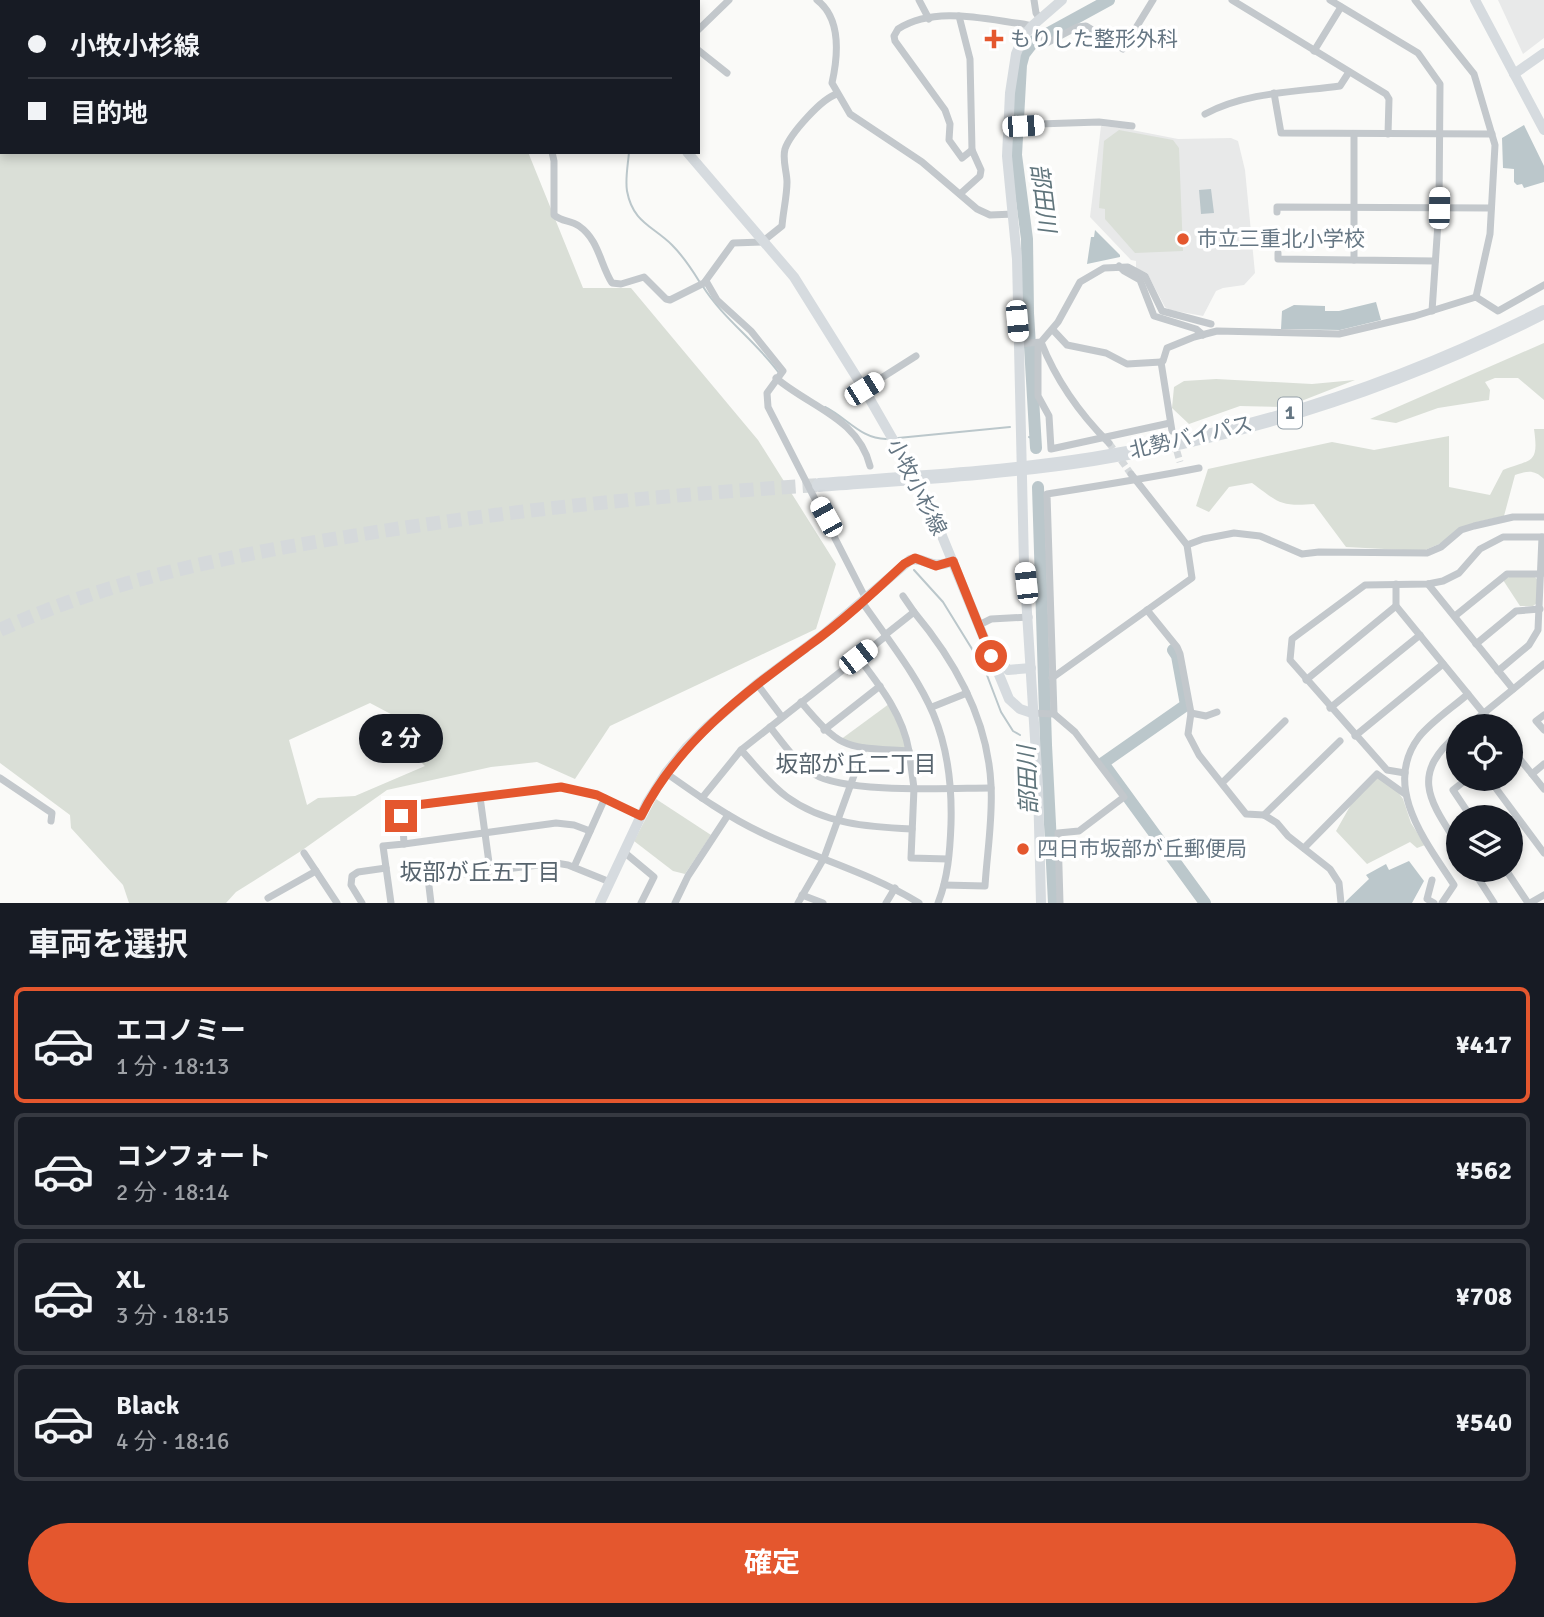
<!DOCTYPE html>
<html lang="ja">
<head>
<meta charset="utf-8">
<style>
  body { margin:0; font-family:Signika,"Noto Sans JP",sans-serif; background:#20242c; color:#f1f3f6; height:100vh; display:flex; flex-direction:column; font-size:26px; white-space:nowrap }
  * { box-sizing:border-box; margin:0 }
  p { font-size:23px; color:#9ea1a6 }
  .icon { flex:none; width:38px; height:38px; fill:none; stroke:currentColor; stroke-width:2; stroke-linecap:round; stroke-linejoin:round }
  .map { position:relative; height:903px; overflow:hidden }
  .drawer { display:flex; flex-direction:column; background:#171b24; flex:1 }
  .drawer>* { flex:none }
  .guide { position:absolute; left:0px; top:0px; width:700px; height:154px; box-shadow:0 4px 10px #0003; display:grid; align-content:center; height:154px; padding:0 28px; background:#171b24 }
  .buttons { position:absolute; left:1446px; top:714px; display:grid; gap:14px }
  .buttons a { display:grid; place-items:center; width:77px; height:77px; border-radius:50%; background:#171b24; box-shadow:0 4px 10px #0003; font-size:35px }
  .end { position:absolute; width:32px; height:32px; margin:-16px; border:9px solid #e4572e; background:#fff; box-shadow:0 0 0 4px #fff }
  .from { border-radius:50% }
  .bubble { position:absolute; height:49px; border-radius:24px; background:#171b24; box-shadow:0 4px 10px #0003; font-size:23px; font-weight:700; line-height:49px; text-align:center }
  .car { position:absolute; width:21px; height:42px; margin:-21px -10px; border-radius:9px; box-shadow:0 0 5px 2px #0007; background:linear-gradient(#fff 24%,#345 0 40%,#fff 0 76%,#345 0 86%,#fff 0) }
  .guide b { display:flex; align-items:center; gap:24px; height:66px; font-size:26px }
  .guide b+b { border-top:2px solid #363941 }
  .guide i { width:18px; height:18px; background:#f1f3f6 }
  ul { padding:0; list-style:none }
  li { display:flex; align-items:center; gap:21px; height:116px; margin:0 14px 10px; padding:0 14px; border:4px solid #363941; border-radius:10px }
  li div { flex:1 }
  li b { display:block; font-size:26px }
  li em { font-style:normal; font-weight:700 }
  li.selected { border-color:#e4572e }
  li>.icon { width:63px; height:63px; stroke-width:1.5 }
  h2 { padding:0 28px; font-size:32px; line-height:84px }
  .cta { display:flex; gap:14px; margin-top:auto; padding:14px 28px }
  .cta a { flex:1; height:80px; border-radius:42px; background:#e4572e; color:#fff; font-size:28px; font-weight:700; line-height:80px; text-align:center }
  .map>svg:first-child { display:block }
  .built { fill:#e8e9e9 }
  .green { fill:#dadfd7; fill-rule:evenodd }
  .water { fill:#bbc7cb }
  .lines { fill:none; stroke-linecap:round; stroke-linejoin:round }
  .stream { stroke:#bbc7cb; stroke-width:2 }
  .river { stroke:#bbc7cb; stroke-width:12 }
  .street-tunnel { stroke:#d5d9db; stroke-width:7; stroke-dasharray:7 3.5; stroke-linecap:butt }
  .highway-tunnel { stroke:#d5d9db; stroke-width:14; stroke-dasharray:14 7; stroke-linecap:butt }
  .street { stroke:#c3c8cc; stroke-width:7 }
  .secondary { stroke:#d6dbdf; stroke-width:10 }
  .highway { stroke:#d6dbdf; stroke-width:14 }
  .route { stroke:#e4572e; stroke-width:9 }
  .poi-dot { fill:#e4572e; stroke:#fff; stroke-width:2.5 }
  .labels { text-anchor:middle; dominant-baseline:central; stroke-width:7; stroke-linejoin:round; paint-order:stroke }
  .shield { fill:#fff; stroke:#939fa8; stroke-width:2 }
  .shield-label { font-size:19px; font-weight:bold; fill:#657683 }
  .poi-label { font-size:21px; fill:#657683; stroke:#fff; text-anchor:start }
  .street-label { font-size:21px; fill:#657683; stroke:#fff }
  .water-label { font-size:23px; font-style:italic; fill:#60757c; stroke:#fff }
  .neighbourhood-label { font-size:23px; fill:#57646e; stroke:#fff }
</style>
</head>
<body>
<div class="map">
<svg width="1544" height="903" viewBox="0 0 1544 903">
  <rect width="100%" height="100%" fill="#fafaf8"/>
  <g class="built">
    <polygon points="1498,0 1544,0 1544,38 1523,54"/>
    <polygon points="1101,126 1122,128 1178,139 1231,138 1238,141 1245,170 1255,273 1244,285 1223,288 1216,291 1203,316 1170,310 1165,307 1147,273 1136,268 1136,261 1131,260 1090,217"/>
  </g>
  <g class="green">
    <path d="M0 0H450L451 2H2V152H528L583 288H631L758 440 836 564 816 629 610 726 575 779 537 762 491 767 387 790 301 851 236 892 226 903H129L123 885 71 828 70 815 0 763ZM370 703 438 739 402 727 389 733 425 766 355 796 318 798 307 805 289 740Z"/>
    <polygon points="1119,130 1173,140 1179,148 1183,251 1135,253 1105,219 1105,209 1099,208 1104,141"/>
    <polygon points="1544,343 1544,400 1518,378 1495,378 1485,382 1490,390 1489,400 1438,408 1396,423 1370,419"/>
    <polygon points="1216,379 1312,384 1355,380 1286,407 1240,406 1189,424 1172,408 1174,387 1184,381"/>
    <path d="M1534 429H1544V479C1534 469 1527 471 1515 475L1504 516 1477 522 1439 544 1423 551 1346 547 1314 504C1280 507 1278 502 1252 483L1229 487 1209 512 1196 506 1208 469 1332 442 1374 450 1449 436V487L1490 495 1503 470C1532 459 1539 464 1534 429Z"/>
    <polygon points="1534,576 1537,579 1537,603 1533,606 1520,606 1503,580 1509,577"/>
    <polygon points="889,704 907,746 905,748 857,745 840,740"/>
    <polygon points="1378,777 1398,792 1403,799 1411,823 1425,845 1417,848 1410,842 1367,864 1336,831 1353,801"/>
    <polygon points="656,799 711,835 685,874 673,871 634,841"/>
  </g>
  <g class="water">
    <polygon points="1524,125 1544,166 1544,182 1524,188 1522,184 1517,185 1514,182 1514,169 1503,168 1502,138"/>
    <polygon points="1211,189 1214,213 1201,214 1199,190"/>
    <polygon points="1095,230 1120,255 1120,257 1087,264 1091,237 1094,237"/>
    <polygon points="1376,302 1381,320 1340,330 1281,329 1282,311 1294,305 1325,306 1325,311 1339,311"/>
    <polygon points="1409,861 1424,881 1412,903 1344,903 1369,879 1366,875 1386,864 1389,870"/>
  </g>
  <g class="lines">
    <g class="stream">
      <polyline points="613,0 614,2"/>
      <path d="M629 152C628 165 625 179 627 191 633 223 653 226 672 245 683 256 691 268 699 281"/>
      <path d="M702 285C723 319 756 341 779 373"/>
      <path d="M825 407C847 418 861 439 886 439"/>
      <polyline points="1029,437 1036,440"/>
      <polyline points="898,438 1010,427"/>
      <polyline points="914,570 943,602 985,670 1001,712 1013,731 1020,735"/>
    </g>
    <g class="river">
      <polyline points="1036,448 1028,313 1027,239 1016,155 1021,65 1024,54 1034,41 1109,0"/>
      <polyline points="1038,487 1046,745 1054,903"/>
      <polyline points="1173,650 1177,656 1186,705 1103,763 1205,903"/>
    </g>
    <g class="street-tunnel">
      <polyline points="1174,441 1180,462"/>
      <polyline points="1109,443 1131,474"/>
    </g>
    <path class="highway-tunnel" d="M0 630C111 579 232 555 352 536 507 510 662 495 819 485"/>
    <g class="street">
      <polyline points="526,0 526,2"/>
      <polyline points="692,0 693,2"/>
      <path d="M817 0C842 19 838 56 832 83L850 114 922 162 977 209 990 215 1014 214"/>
      <polyline points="919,0 929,19"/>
      <polyline points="1034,0 1036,13 1040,19"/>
      <polyline points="1232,0 1386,94 1389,99 1388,134"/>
      <polyline points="1330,0 1418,53 1440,84 1439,208 1432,311"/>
      <polyline points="1415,0 1474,74 1495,145 1490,234 1476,297"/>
      <polyline points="959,16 970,59 972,150"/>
      <polyline points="698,30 729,0"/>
      <polyline points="698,50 727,73"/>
      <polyline points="1314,51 1341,7"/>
      <polyline points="1274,93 1281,133 1492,134"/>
      <path d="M1205 114C1246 92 1295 92 1340 86L1349 72"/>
      <polyline points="1008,125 1099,122 1132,126"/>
      <polyline points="1354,134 1354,260 1435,261"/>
      <path d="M552 152 554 161V215C562 222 571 220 579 226 599 240 600 264 612 283L621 284 644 277 666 299 670 300 704 283 733 243 762 242 782 226C783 212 787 196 787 182 787 172 782 160 785 149 790 134 822 98 837 94"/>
      <path d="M960 194 980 176 981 170 972 150 962 158 949 140 950 124 945 110 895 41 894 36 898 29C934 6 984 19 1023 24L1032 26 1045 44 1077 27 1086 26 1123 49 1153 0"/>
      <polyline points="1277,212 1277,207 1491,208"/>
      <polyline points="1278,253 1278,259 1354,260"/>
      <polyline points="1119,266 1124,271 1140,280 1154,316 1196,329 1203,335"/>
      <polyline points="706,281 717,300 751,331 783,371 767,393 768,407 866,599"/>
      <polyline points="1053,330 1067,345 1106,353 1127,364 1161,362"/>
      <path d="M1041 342C1056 380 1080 414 1109 443"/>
      <polyline points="1038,343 1038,396 1049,416 1051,449 1170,423"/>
      <polyline points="1019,344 1041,342 1058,322 1080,282 1104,268 1128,267 1145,276 1162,311 1211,324"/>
      <path d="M776 378C810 407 858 418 870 466"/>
      <polyline points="864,389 916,356"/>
      <polyline points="1172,431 1161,362 1163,361 1167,348 1194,337 1217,331 1339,334 1415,316 1476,297 1498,311 1544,285"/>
      <polyline points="1187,545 1203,539 1234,533 1260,536 1302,554 1319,552 1427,553 1441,547 1461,530 1474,526 1513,517 1544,517"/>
      <polyline points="1396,584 1396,606 1494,726"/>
      <polyline points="1428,584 1513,689"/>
      <polyline points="903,596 914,612"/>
      <path d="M862 602C919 683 954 720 951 824 950 851 948 878 938 903"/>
      <polyline points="1147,610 1177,647 1180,654 1191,713 1188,734 1199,755 1246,814 1264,815 1277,823 1288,836 1330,869 1339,883 1341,903"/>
      <polyline points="1455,616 1507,574 1541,574"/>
      <polyline points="979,625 991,619 1029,617"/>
      <path d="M885 635 914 612C955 661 988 720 991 785 993 818 987 853 985 886L944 885"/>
      <polyline points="1476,644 1516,611 1540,609"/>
      <polyline points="1498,671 1529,645 1538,630 1542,537"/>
      <polyline points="1052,678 1192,578 1187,545 1131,474"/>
      <polyline points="1306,680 1396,606"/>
      <polyline points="757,684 782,717"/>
      <path d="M801 702C843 752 846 747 909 751 903 715 880 686 858 657"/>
      <polyline points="932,707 967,693"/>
      <polyline points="1330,708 1420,635"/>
      <polyline points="1032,713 1054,714 1075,732 1124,797 1079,831 1058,833 1060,903"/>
      <polyline points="1191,713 1206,716 1217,712"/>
      <path d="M1054 714 1047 494C1098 486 1149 478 1199 468"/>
      <polyline points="1544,715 1536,721 1544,730"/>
      <polyline points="1468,726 1544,664"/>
      <path d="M770 727C783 743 796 763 814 774 846 794 951 788 991 788"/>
      <polyline points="824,730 880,686"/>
      <path d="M1458 734C1409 775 1430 801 1458 845"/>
      <polyline points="1355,736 1443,664"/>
      <polyline points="1510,747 1544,789"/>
      <path d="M741 750C756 766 769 784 787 797 824 824 868 827 912 829"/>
      <polyline points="909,751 914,788 911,858 948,859"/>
      <path d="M666 773C697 795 728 817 762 833 814 858 869 872 919 903"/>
      <polyline points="1405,773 1387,770 1290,660 1292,639 1365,585 1428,584 1443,581 1459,573 1480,549 1503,537 1544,537"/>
      <polyline points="1532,774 1544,764"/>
      <polyline points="0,778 49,811 52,813 51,821"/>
      <polyline points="1467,779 1453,790 1471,817"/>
      <polyline points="1489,779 1544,853"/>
      <polyline points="1222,783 1285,721"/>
      <polyline points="480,797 490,870"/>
      <polyline points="702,798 741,750 886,636"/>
      <polyline points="1264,815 1340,741"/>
      <polyline points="404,844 556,823 574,825 590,831"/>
      <polyline points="1304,848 1377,774 1405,794"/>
      <polyline points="624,852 654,877 641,903"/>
      <polyline points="304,853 337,903"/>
      <polyline points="574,867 605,798"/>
      <polyline points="1473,870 1494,903"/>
      <polyline points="1506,870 1528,903"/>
      <polyline points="1432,880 1427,899 1434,903"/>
      <polyline points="802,895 823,903"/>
      <polyline points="268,898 316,871"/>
      <polyline points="362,903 351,885 352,876 358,872 386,868"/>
      <polyline points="391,903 383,846 404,844 402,810 406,807 561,787 597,795 641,816"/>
      <polyline points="431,903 428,878 556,863 568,865 610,882"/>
      <polyline points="675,903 688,876 728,815"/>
      <polyline points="798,903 824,858 864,748"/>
      <polyline points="886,903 895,888"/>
      <path d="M1442 903 1454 885C1427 843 1381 787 1419 737 1432 721 1452 708 1468 694"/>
      <polyline points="1530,903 1544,895"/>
    </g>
    <g class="secondary">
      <polyline points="637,0 638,2"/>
      <polyline points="1475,0 1544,130"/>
      <polyline points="1514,74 1544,53"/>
      <polyline points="687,152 794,277 864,389 907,464 940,531 1009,699 1020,709 1032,713"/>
      <polyline points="994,655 1008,670 1031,668"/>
      <path d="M600 903 647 803 666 773 687 747 708 726 757 684 824 634 910 560C928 556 927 571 953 561"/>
      <polyline points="1041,903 1038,786 1024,565 1017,259 1007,156 1010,93 1016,54 1023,37 1032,26 1062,0"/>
    </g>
    <path class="highway" d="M819 485C911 478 1003 473 1093 459 1250 434 1403 383 1544 312"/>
  </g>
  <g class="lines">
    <path class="route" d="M401 816 402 810 408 806 561 787 597 795 641 816C678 742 742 695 807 647 842 622 873 593 904 564L915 558 936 566 953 561 991 656"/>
  </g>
  <g class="poi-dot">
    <path d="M990.5 28.5h7v7h7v7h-7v7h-7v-7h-7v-7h7z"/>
    <circle cx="1183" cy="239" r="7"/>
    <circle cx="1023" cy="849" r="7"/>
  </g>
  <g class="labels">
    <rect class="shield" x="1278" y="397.5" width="24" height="31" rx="5"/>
    <g class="shield-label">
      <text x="1290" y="413">1</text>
    </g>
    <g class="poi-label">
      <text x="1010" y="39">もりした整形外科</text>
      <text x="1197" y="239">市立三重北小学校</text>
      <text x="1037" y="849">四日市坂部が丘郵便局</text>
    </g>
    <g class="street-label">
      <text transform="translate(1191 437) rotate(-13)">北勢バイパス</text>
      <text transform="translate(917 487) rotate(63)">小牧小杉線</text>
    </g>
    <g class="water-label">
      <text transform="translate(1043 198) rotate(83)">部田川</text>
      <text transform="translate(1028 780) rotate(-92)">部田川</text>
    </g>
    <g class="neighbourhood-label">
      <text x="856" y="764">坂部が丘二丁目</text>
      <text x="480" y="872">坂部が丘五丁目</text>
    </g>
  </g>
</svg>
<div class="buttons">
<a><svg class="icon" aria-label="locate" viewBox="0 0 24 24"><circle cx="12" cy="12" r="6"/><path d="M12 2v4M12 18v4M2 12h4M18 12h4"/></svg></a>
<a><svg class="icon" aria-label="layers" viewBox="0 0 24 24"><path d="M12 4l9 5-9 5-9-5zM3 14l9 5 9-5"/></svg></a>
</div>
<i class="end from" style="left:991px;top:656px"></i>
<i class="end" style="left:401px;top:816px"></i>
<div class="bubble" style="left:359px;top:714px;width:84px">2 分</div>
<i class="car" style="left:1023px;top:126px;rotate:87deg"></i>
<i class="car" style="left:1439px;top:208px;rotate:1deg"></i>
<i class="car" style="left:1017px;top:321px;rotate:175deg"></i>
<i class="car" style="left:864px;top:389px;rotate:58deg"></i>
<i class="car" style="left:826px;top:517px;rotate:331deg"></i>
<i class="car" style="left:1026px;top:583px;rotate:354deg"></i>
<i class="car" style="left:858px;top:657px;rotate:52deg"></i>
<div class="guide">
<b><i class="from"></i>小牧小杉線</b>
<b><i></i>目的地</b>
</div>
</div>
<section class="drawer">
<h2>車両を選択</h2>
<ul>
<li class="selected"><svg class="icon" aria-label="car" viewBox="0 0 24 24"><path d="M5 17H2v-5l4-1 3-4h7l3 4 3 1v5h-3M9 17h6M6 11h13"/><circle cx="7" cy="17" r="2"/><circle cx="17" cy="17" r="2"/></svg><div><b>エコノミー</b><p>1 分 · 18:13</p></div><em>¥417</em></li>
<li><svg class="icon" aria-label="car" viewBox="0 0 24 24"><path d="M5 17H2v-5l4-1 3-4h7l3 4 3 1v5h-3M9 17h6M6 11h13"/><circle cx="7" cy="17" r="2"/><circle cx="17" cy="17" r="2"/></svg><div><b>コンフォート</b><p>2 分 · 18:14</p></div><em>¥562</em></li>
<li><svg class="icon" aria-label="car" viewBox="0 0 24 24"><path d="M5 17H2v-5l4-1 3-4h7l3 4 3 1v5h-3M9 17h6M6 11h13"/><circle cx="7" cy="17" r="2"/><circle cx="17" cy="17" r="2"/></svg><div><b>XL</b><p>3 分 · 18:15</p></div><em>¥708</em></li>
<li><svg class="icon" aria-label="car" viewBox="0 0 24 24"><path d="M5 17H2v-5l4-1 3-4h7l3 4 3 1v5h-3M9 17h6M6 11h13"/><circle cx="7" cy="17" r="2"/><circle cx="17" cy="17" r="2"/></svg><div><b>Black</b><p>4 分 · 18:16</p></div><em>¥540</em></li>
</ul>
<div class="cta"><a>確定</a></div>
</section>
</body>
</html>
